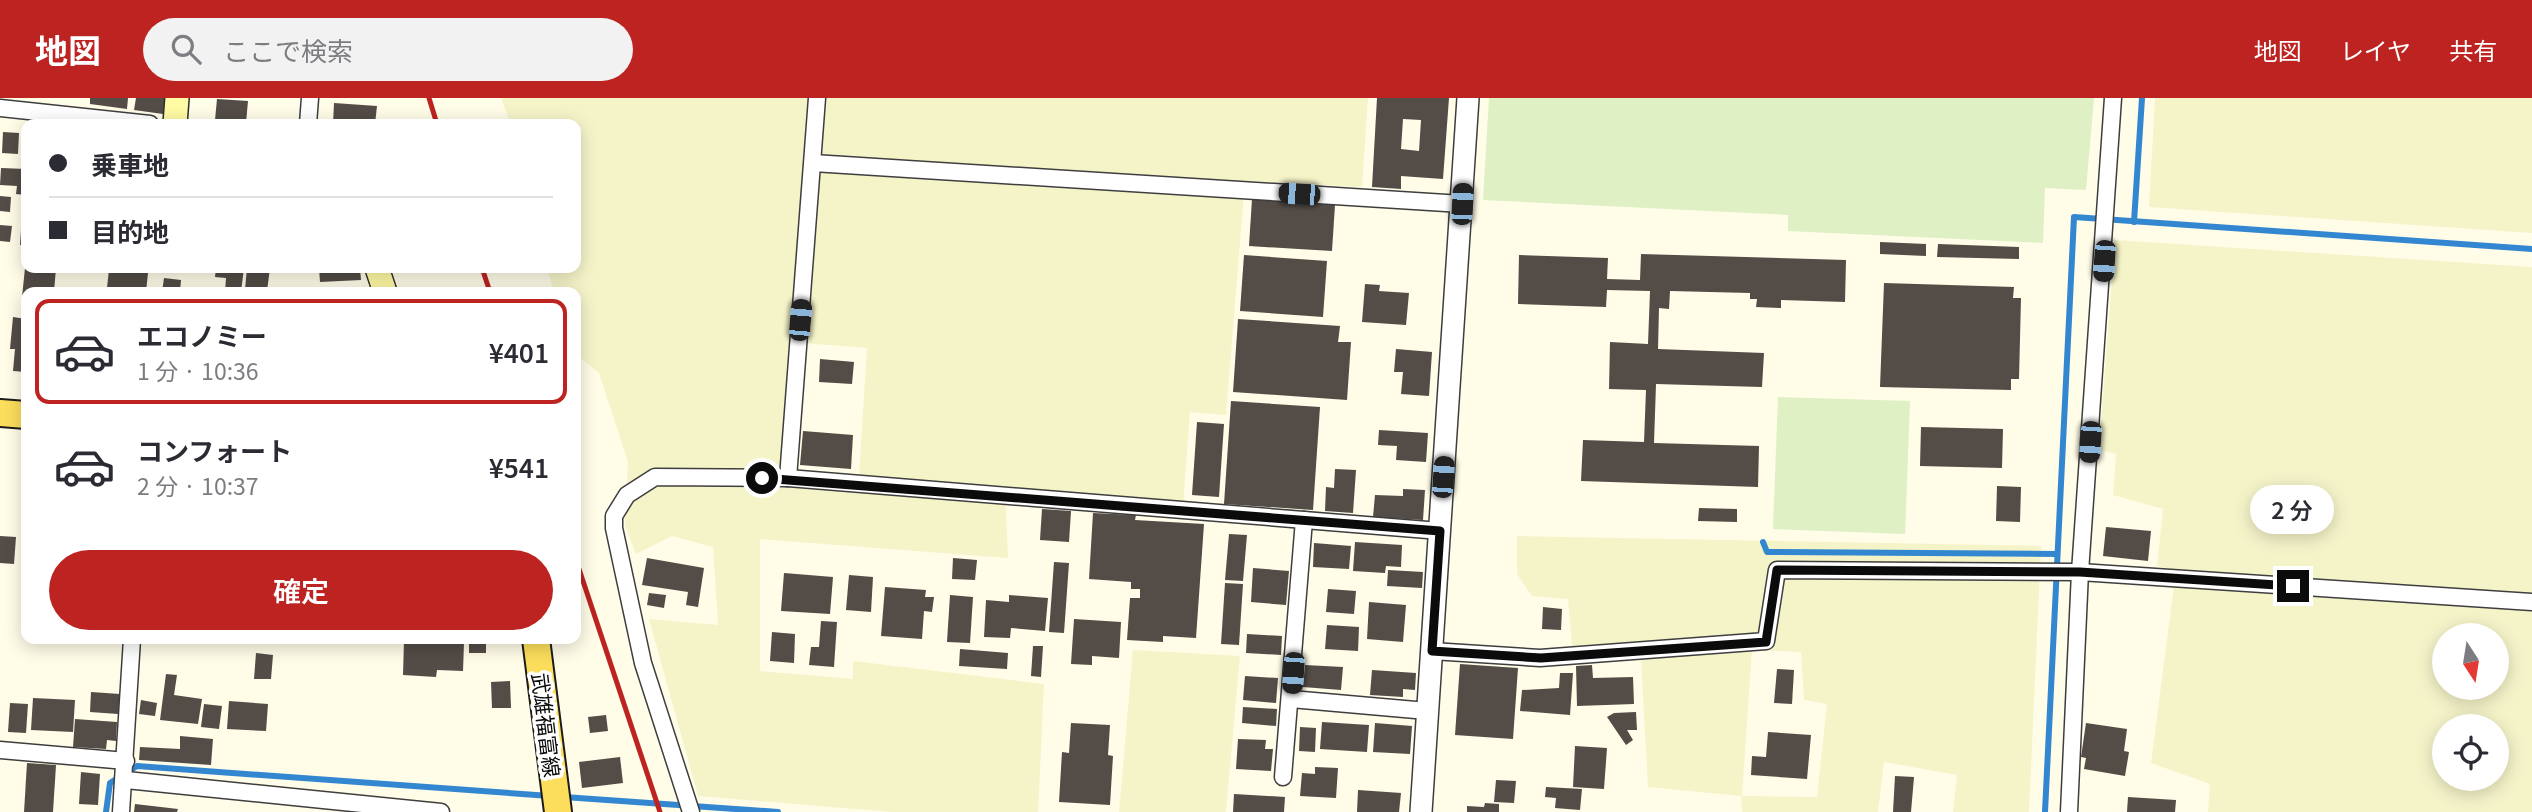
<!DOCTYPE html>
<html lang="ja">
<head>
<meta charset="utf-8">
<style>
  body { margin:0; font-family:Georgia,"Noto Sans JP",serif; background:#f2f2f3; color:#2b2b33; height:100vh; display:flex; flex-direction:column; font-size:26px; white-space:nowrap }
  * { box-sizing:border-box; margin:0 }
  p { font-size:23px; color:#7c7c81 }
  .icon { flex:none; width:38px; height:38px; fill:none; stroke:currentColor; stroke-width:2; stroke-linecap:round; stroke-linejoin:round }
  .map { position:relative; flex:1; overflow:hidden }
  .drawer { position:absolute; left:21px; top:189px; width:560px; height:357px; display:flex; flex-direction:column; background:#fff; border-radius:14px; box-shadow:0 4px 18px #0003 }
  .drawer>* { flex:none }
  .hud { position:absolute; left:21px; top:21px; width:560px; height:154px; border-radius:14px; box-shadow:0 4px 18px #0003; display:grid; align-content:center; height:154px; padding:0 28px; background:#fff }
  .needle { width:46px; rotate:168deg }
  .controls { position:absolute; left:2432px; top:525px; display:grid; gap:14px }
  .controls a { display:grid; place-items:center; width:77px; height:77px; border-radius:50%; background:#fff; box-shadow:0 4px 18px #0003; font-size:35px }
  .end { position:absolute; width:32px; height:32px; margin:-16px; border:9px solid #0b0b0b; background:#fff; box-shadow:0 0 0 4px #fff }
  .from { border-radius:50% }
  .bubble { position:absolute; height:49px; border-radius:24px; background:#fff; box-shadow:0 4px 18px #0003; font-size:23px; font-weight:600; line-height:49px; text-align:center }
  .car { position:absolute; width:21px; height:42px; margin:-21px -10px; border-radius:9px; box-shadow:0 0 5px 2px #0007; background:linear-gradient(#222 24%,#8ab4d8 0 40%,#222 0 76%,#8ab4d8 0 86%,#222 0) }
  .hud b { display:flex; align-items:center; gap:24px; height:66px; font-size:26px }
  .hud b+b { border-top:2px solid #e1e1e2 }
  .hud i { width:18px; height:18px; background:#2b2b33 }
  ul { padding:12px 0 0; list-style:none }
  li { display:flex; align-items:center; gap:21px; height:105px; margin:0 14px 10px; padding:0 14px; border:4px solid transparent; border-radius:14px }
  li div { flex:1 }
  li b { display:block; font-size:26px }
  li em { font-style:normal; font-weight:600 }
  li.current { border-color:#bc2321 }
  li>.icon { width:63px; height:63px; stroke-width:1.5 }
  .primary-button { display:flex; gap:14px; margin-top:auto; padding:14px 28px }
  .primary-button a { flex:1; height:80px; border-radius:42px; background:#bc2321; color:#fff; font-size:28px; font-weight:600; line-height:80px; text-align:center }
  header { display:flex; align-items:center; gap:42px; box-sizing:border-box; height:98px; padding:0 35px; background:#bc2321; color:#fff }
  header strong { font-size:33px }
  nav { display:flex; gap:38px; margin-inline-start:auto; font-size:24px }
  .search { width:490px; height:63px; background:#f2f2f3; display:flex; align-items:center; gap:18px; box-sizing:border-box; padding:0 24px; border-radius:38px; color:#7c7c81; font-size:26px }
  .map>svg:first-child { display:block }
  .farmland { fill:#f5f4c9; fill-rule:evenodd }
  .pitch { fill:#def0c4 }
  .lines { fill:none; stroke-linecap:round; stroke-linejoin:round }
  .stream { stroke:#3287d0; stroke-width:6 }
  .building { fill:#534c47; fill-rule:evenodd }
  .minor-casing { stroke:#3e3e3e; stroke-width:19 }
  .tertiary-casing { stroke:#3e3e3e; stroke-width:24 }
  .secondary-casing { stroke:#2d2d2d; stroke-width:26 }
  .primary-casing { stroke:#1c1c1c; stroke-width:30 }
  .minor { stroke:#fff; stroke-width:16 }
  .tertiary { stroke:#fff; stroke-width:21 }
  .secondary { stroke:#fffaa3; stroke-width:23 }
  .primary { stroke:#fcde5c; stroke-width:26 }
  .rail { stroke:#bc2321; stroke-width:5 }
  .route { stroke:#0b0b0b; stroke-width:9 }
  .labels { text-anchor:middle; dominant-baseline:central; stroke-width:7; stroke-linejoin:round; paint-order:stroke }
  .street-label { font-size:21px; fill:#0b0b0b; stroke:#fff }
</style>
</head>
<body>
<header>
<strong>地図</strong>
<div class="search"><svg class="icon" aria-label="search" viewBox="0 0 24 24"><circle cx="10" cy="10" r="6"/><path d="M15 15l6 6"/></svg>ここで検索</div>
<nav><a>地図</a><a>レイヤ</a><a>共有</a></nav>
</header>
<div class="map">
<svg width="2532" height="714" viewBox="0 0 2532 714">
  <rect width="100%" height="100%" fill="#fffce8"/>
  <g class="farmland">
    <path d="M501 0H1368L1362 89 1245 83 1226 317 1190 314 1183 407 1005 393 1008 460 760 441V573L853 581V563L1044 586 1038 714H892L698 698 649 521 718 527 713 449 672 438 636 456 625 427 628 364 599 275 576 256V194H554L547 170H576V26H511ZM791 244 867 250 859 378 779 374Z"/>
    <polygon points="2155,0 2532,0 2532,135 2149,109"/>
    <path d="M2115 142 2532 169V714H2208L2210 686 2151 665 2176 472 2157 468 2163 411 2113 397 2116 356 2099 351ZM2445 537H2497V590H2445ZM2445 628H2497V681H2445Z"/>
    <path d="M1517 438 2041 448 2029 714H1953L1957 677 1884 664 1878 714H1742L1741 698 1648 689 1640 543 1572 548 1568 501 1532 498 1517 476ZM1752 552 1801 554 1804 602 1827 606 1817 699 1742 698Z"/>
    <polygon points="1133,552 1240,558 1226,714 1119,714"/>
  </g>
  <g class="pitch">
    <polygon points="1489,0 2094,0 2086,92 2045,90 2043,145 1788,133 1788,117 1483,102"/>
    <polygon points="1778,299 1910,303 1905,436 1773,431"/>
  </g>
  <g class="lines">
    <g class="stream">
      <polyline points="2134,124 2142,0"/>
      <polyline points="1763,444 1767,454 2057,456"/>
      <polyline points="564,699 778,714"/>
      <polyline points="106,714 110,685 137,668 550,698"/>
      <polyline points="2045,714 2074,119 2532,151"/>
    </g>
  </g>
  <g class="building">
    <polygon points="90,0 128,0 127,11 90,6"/>
    <polygon points="136,0 165,0 163,16 134,12"/>
    <path d="M1377 0H1449L1443 81 1401 78V91L1372 89ZM1403 21 1421 22 1419 53 1401 51Z"/>
    <polygon points="217,1 248,3 246,25 215,22"/>
    <polygon points="334,5 377,8 375,26 333,26"/>
    <polygon points="3,34 19,35 18,56 2,55"/>
    <polygon points="1,70 26,71 26,97 16,96 17,88 0,87"/>
    <polygon points="0,98 11,99 10,114 0,113"/>
    <polygon points="1252,101 1335,107 1332,153 1249,148"/>
    <polygon points="23,103 26,103 26,147 20,147"/>
    <polygon points="0,127 12,128 10,144 0,143"/>
    <polygon points="1880,144 1926,146 1926,158 1880,156"/>
    <polygon points="1938,146 2019,149 2019,161 1937,159"/>
    <polygon points="1641,156 1846,162 1845,204 1781,202 1781,210 1756,209 1757,201 1750,201 1750,195 1670,193 1669,211 1659,210 1658,251 1764,255 1762,289 1656,286 1654,345 1759,348 1758,389 1581,383 1583,342 1644,344 1646,292 1609,291 1610,244 1648,246 1650,193 1607,192 1606,209 1518,206 1519,157 1608,160 1607,181 1640,182"/>
    <polygon points="1244,157 1327,163 1323,219 1240,213"/>
    <polygon points="25,170 56,170 54,194 26,194 26,209 21,209"/>
    <polygon points="216,170 244,170 241,194 225,194 226,180 215,179"/>
    <polygon points="247,170 270,170 267,193 245,191"/>
    <polygon points="319,170 360,170 361,182 320,184"/>
    <polygon points="109,171 148,175 146,194 107,190"/>
    <polygon points="164,180 181,182 180,194 162,194"/>
    <polygon points="1884,185 2014,189 2013,200 2021,200 2019,281 2011,281 2011,292 1880,289"/>
    <polygon points="1365,186 1380,187 1379,193 1409,195 1406,227 1362,224"/>
    <polygon points="13,219 26,221 26,274 13,273 15,251 10,251"/>
    <polygon points="1238,221 1340,228 1338,244 1351,244 1347,302 1233,294"/>
    <polygon points="1396,251 1432,254 1429,298 1401,296 1403,274 1394,274"/>
    <polygon points="820,261 854,264 852,286 819,284"/>
    <polygon points="1231,303 1320,309 1313,412 1224,406"/>
    <polygon points="1197,324 1224,326 1219,399 1192,397"/>
    <polygon points="1921,329 2003,331 2002,370 1920,368"/>
    <polygon points="1379,332 1428,335 1426,364 1396,362 1397,348 1378,347"/>
    <polygon points="803,333 853,337 851,371 800,367"/>
    <polygon points="1335,371 1356,372 1353,415 1325,413 1326,389 1334,390"/>
    <polygon points="1997,388 2021,389 2020,424 1996,423"/>
    <polygon points="1403,391 1425,392 1423,422 1373,419 1375,397 1403,398"/>
    <polygon points="1699,410 1737,411 1737,424 1698,423"/>
    <polygon points="1042,411 1071,413 1069,444 1040,442"/>
    <polygon points="1093,415 1136,417 1135,422 1204,426 1196,540 1163,538 1163,544 1127,542 1130,500 1140,500 1140,491 1131,491 1131,484 1089,481"/>
    <polygon points="2106,429 2151,433 2148,463 2103,458"/>
    <polygon points="1229,436 1247,437 1243,483 1225,482"/>
    <polygon points="0,438 16,439 14,466 0,465"/>
    <polygon points="1355,444 1402,447 1401,469 1386,468 1385,475 1353,473"/>
    <polygon points="1314,445 1351,448 1349,471 1313,469"/>
    <polygon points="647,460 704,470 698,509 686,507 688,494 642,487"/>
    <polygon points="953,460 977,462 975,482 952,481"/>
    <polygon points="1054,464 1069,465 1064,535 1049,534"/>
    <polygon points="1253,470 1289,473 1286,507 1251,504"/>
    <polygon points="1388,472 1423,474 1422,490 1387,488"/>
    <polygon points="784,475 833,479 830,516 781,513"/>
    <polygon points="849,477 873,479 871,514 846,512"/>
    <polygon points="1225,485 1243,486 1239,547 1221,546"/>
    <polygon points="885,489 926,492 925,499 934,499 932,514 924,513 922,541 881,538"/>
    <polygon points="1328,491 1356,493 1354,516 1326,514"/>
    <polygon points="649,495 666,497 664,510 647,507"/>
    <polygon points="950,497 973,499 970,545 947,544"/>
    <polygon points="1009,497 1048,500 1045,533 1011,530 1010,540 984,539 986,502 1009,504"/>
    <polygon points="1369,504 1406,507 1403,544 1367,541"/>
    <polygon points="1543,509 1562,511 1561,532 1542,531"/>
    <polygon points="1074,521 1121,524 1119,560 1092,558 1092,567 1071,566"/>
    <polygon points="821,523 837,524 834,569 809,567 811,549 819,549"/>
    <polygon points="1327,527 1359,529 1358,553 1325,551"/>
    <polygon points="772,534 795,536 794,565 770,563"/>
    <polygon points="1247,536 1282,538 1281,557 1246,555"/>
    <polygon points="235,541 272,541 272,545"/>
    <rect x="469" y="541" width="17" height="14"/>
    <polygon points="404,543 464,545 463,573 437,572 436,579 403,577"/>
    <polygon points="1033,548 1043,548 1041,579 1031,578"/>
    <polygon points="960,551 1008,555 1007,571 959,568"/>
    <polygon points="256,555 273,557 271,581 254,581"/>
    <polygon points="1460,566 1518,570 1513,641 1455,637"/>
    <polygon points="1305,567 1343,569 1341,592 1303,589"/>
    <polygon points="1592,567 1593,580 1633,579 1634,606 1577,608 1576,568"/>
    <polygon points="1777,571 1794,572 1792,606 1774,605"/>
    <polygon points="1372,572 1416,575 1415,592 1403,591 1403,599 1370,597"/>
    <polygon points="1560,575 1573,575 1570,617 1520,613 1522,592 1559,590"/>
    <polygon points="166,576 177,577 174,597 202,601 198,626 160,622"/>
    <polygon points="1245,578 1278,580 1276,605 1243,602"/>
    <polygon points="510,583 511,610 492,610 491,584"/>
    <polygon points="91,594 120,596 118,616 90,614"/>
    <polygon points="33,600 75,602 73,634 31,632"/>
    <polygon points="141,602 157,605 155,618 139,616"/>
    <polygon points="229,603 268,606 266,633 227,631"/>
    <polygon points="10,605 28,606 26,635 8,634"/>
    <polygon points="204,606 222,608 219,631 201,629"/>
    <polygon points="1243,609 1277,611 1276,628 1242,625"/>
    <polygon points="1636,614 1637,632 1627,632 1633,642 1626,647 1607,619 1614,615"/>
    <polygon points="606,617 608,633 590,635 588,619"/>
    <polygon points="75,621 117,624 116,643 107,642 106,651 73,649"/>
    <polygon points="1322,624 1369,627 1367,654 1320,651"/>
    <polygon points="1071,625 1110,627 1108,657 1113,658 1110,707 1059,704 1062,654 1069,655"/>
    <polygon points="1375,625 1412,628 1410,656 1373,654"/>
    <polygon points="2086,625 2127,631 2124,653 2129,654 2125,678 2084,671 2086,660 2081,659"/>
    <polygon points="1300,629 1316,630 1315,654 1299,653"/>
    <polygon points="1768,634 1811,637 1807,681 1751,677 1752,658 1766,659"/>
    <polygon points="180,638 213,641 211,667 139,662 140,649 180,651"/>
    <polygon points="1238,641 1266,642 1265,651 1273,651 1271,673 1236,671"/>
    <polygon points="1575,648 1607,650 1604,691 1573,689"/>
    <polygon points="620,659 623,685 582,690 579,664"/>
    <polygon points="27,665 56,667 53,714 24,714"/>
    <polygon points="1315,669 1338,670 1336,700 1300,698 1302,675 1315,676"/>
    <polygon points="81,674 100,676 98,707 79,706"/>
    <polygon points="1895,678 1914,679 1911,714 1893,714"/>
    <polygon points="1496,682 1516,683 1514,705 1494,704"/>
    <polygon points="1546,689 1582,691 1580,712 1555,710 1556,700 1545,699"/>
    <polygon points="1358,692 1401,695 1399,714 1357,714"/>
    <polygon points="1234,696 1285,699 1284,714 1233,714"/>
    <polygon points="2128,699 2176,702 2175,714 2127,714"/>
    <polygon points="1485,705 1499,706 1499,714 1467,714 1467,708 1484,709"/>
    <polygon points="135,706 178,711 177,714 134,714"/>
  </g>
  <g class="lines">
    <defs>
      <g id="minor">
        <polyline points="0,10 150,26"/>
        <polyline points="308,26 310,0"/>
        <polyline points="813,65 1462,106"/>
        <polyline points="788,380 817,0"/>
        <polyline points="1432,553 1540,560 1766,543 1777,472 2080,474 2532,504"/>
        <polyline points="1291,601 1427,613"/>
        <polyline points="0,652 126,663"/>
        <polyline points="1283,679 1304,422"/>
        <polyline points="126,682 441,714"/>
        <polyline points="121,714 132,541"/>
        <polyline points="691,714 643,565 614,430 614,418 627,397 655,379 788,380 1440,433"/>
        <polyline points="2069,714 2080,474 2113,0"/>
      </g>
      <polyline id="tertiary" points="1421,714 1468,0"/>
      <g id="secondary">
        <polyline points="175,26 177,0"/>
        <polyline points="377,170 385,194"/>
      </g>
      <g id="primary">
        <polyline points="0,315 26,317"/>
        <polyline points="536,541 558,714"/>
      </g>
    </defs>
    <use href="#minor" class="minor-casing"/>
    <use href="#tertiary" class="tertiary-casing"/>
    <use href="#secondary" class="secondary-casing"/>
    <use href="#primary" class="primary-casing"/>
    <use href="#minor" class="minor"/>
    <use href="#tertiary" class="tertiary"/>
    <use href="#secondary" class="secondary"/>
    <use href="#primary" class="primary"/>
    <g class="rail">
      <polyline points="429,0 437,26"/>
      <polyline points="482,170 490,194"/>
      <polyline points="576,462 660,714"/>
    </g>
  </g>
  <g class="lines">
    <polyline class="route" points="762,380 1440,433 1432,553 1541,560 1766,544 1777,472 2080,474 2293,488"/>
  </g>
  <g class="labels">
    <g class="street-label">
      <text transform="translate(547 627) rotate(83)">武雄福富線</text>
    </g>
  </g>
</svg>
<div class="controls">
<a><svg class="needle" viewBox="-14 -14 28 28"><path d="M0-13l5 13h-10z" fill="#e53935"/><path d="M0 13l5-13h-10z" fill="#7c7c81"/></svg></a>
<a><svg class="icon" aria-label="locate" viewBox="0 0 24 24"><circle cx="12" cy="12" r="6"/><path d="M12 2v4M12 18v4M2 12h4M18 12h4"/></svg></a>
</div>
<i class="end from" style="left:762px;top:380px"></i>
<i class="end" style="left:2293px;top:488px"></i>
<div class="bubble" style="left:2250px;top:387px;width:84px">2 分</div>
<i class="car" style="left:1299px;top:96px;rotate:274deg"></i>
<i class="car" style="left:1462px;top:106px;rotate:3deg"></i>
<i class="car" style="left:2104px;top:163px;rotate:184deg"></i>
<i class="car" style="left:800px;top:222px;rotate:5deg"></i>
<i class="car" style="left:2090px;top:344px;rotate:184deg"></i>
<i class="car" style="left:1443px;top:379px;rotate:4deg"></i>
<i class="car" style="left:1293px;top:575px;rotate:184deg"></i>
<div class="hud">
<b><i class="from"></i>乗車地</b>
<b><i></i>目的地</b>
</div>
<section class="drawer">
<ul>
<li class="current"><svg class="icon" aria-label="car" viewBox="0 0 24 24"><path d="M5 17H2v-5l4-1 3-4h7l3 4 3 1v5h-3M9 17h6M6 11h13"/><circle cx="7" cy="17" r="2"/><circle cx="17" cy="17" r="2"/></svg><div><b>エコノミー</b><p>1 分 · 10:36</p></div><em>¥401</em></li>
<li><svg class="icon" aria-label="car" viewBox="0 0 24 24"><path d="M5 17H2v-5l4-1 3-4h7l3 4 3 1v5h-3M9 17h6M6 11h13"/><circle cx="7" cy="17" r="2"/><circle cx="17" cy="17" r="2"/></svg><div><b>コンフォート</b><p>2 分 · 10:37</p></div><em>¥541</em></li>
</ul>
<div class="primary-button"><a>確定</a></div>
</section>
</div>
</body>
</html>
